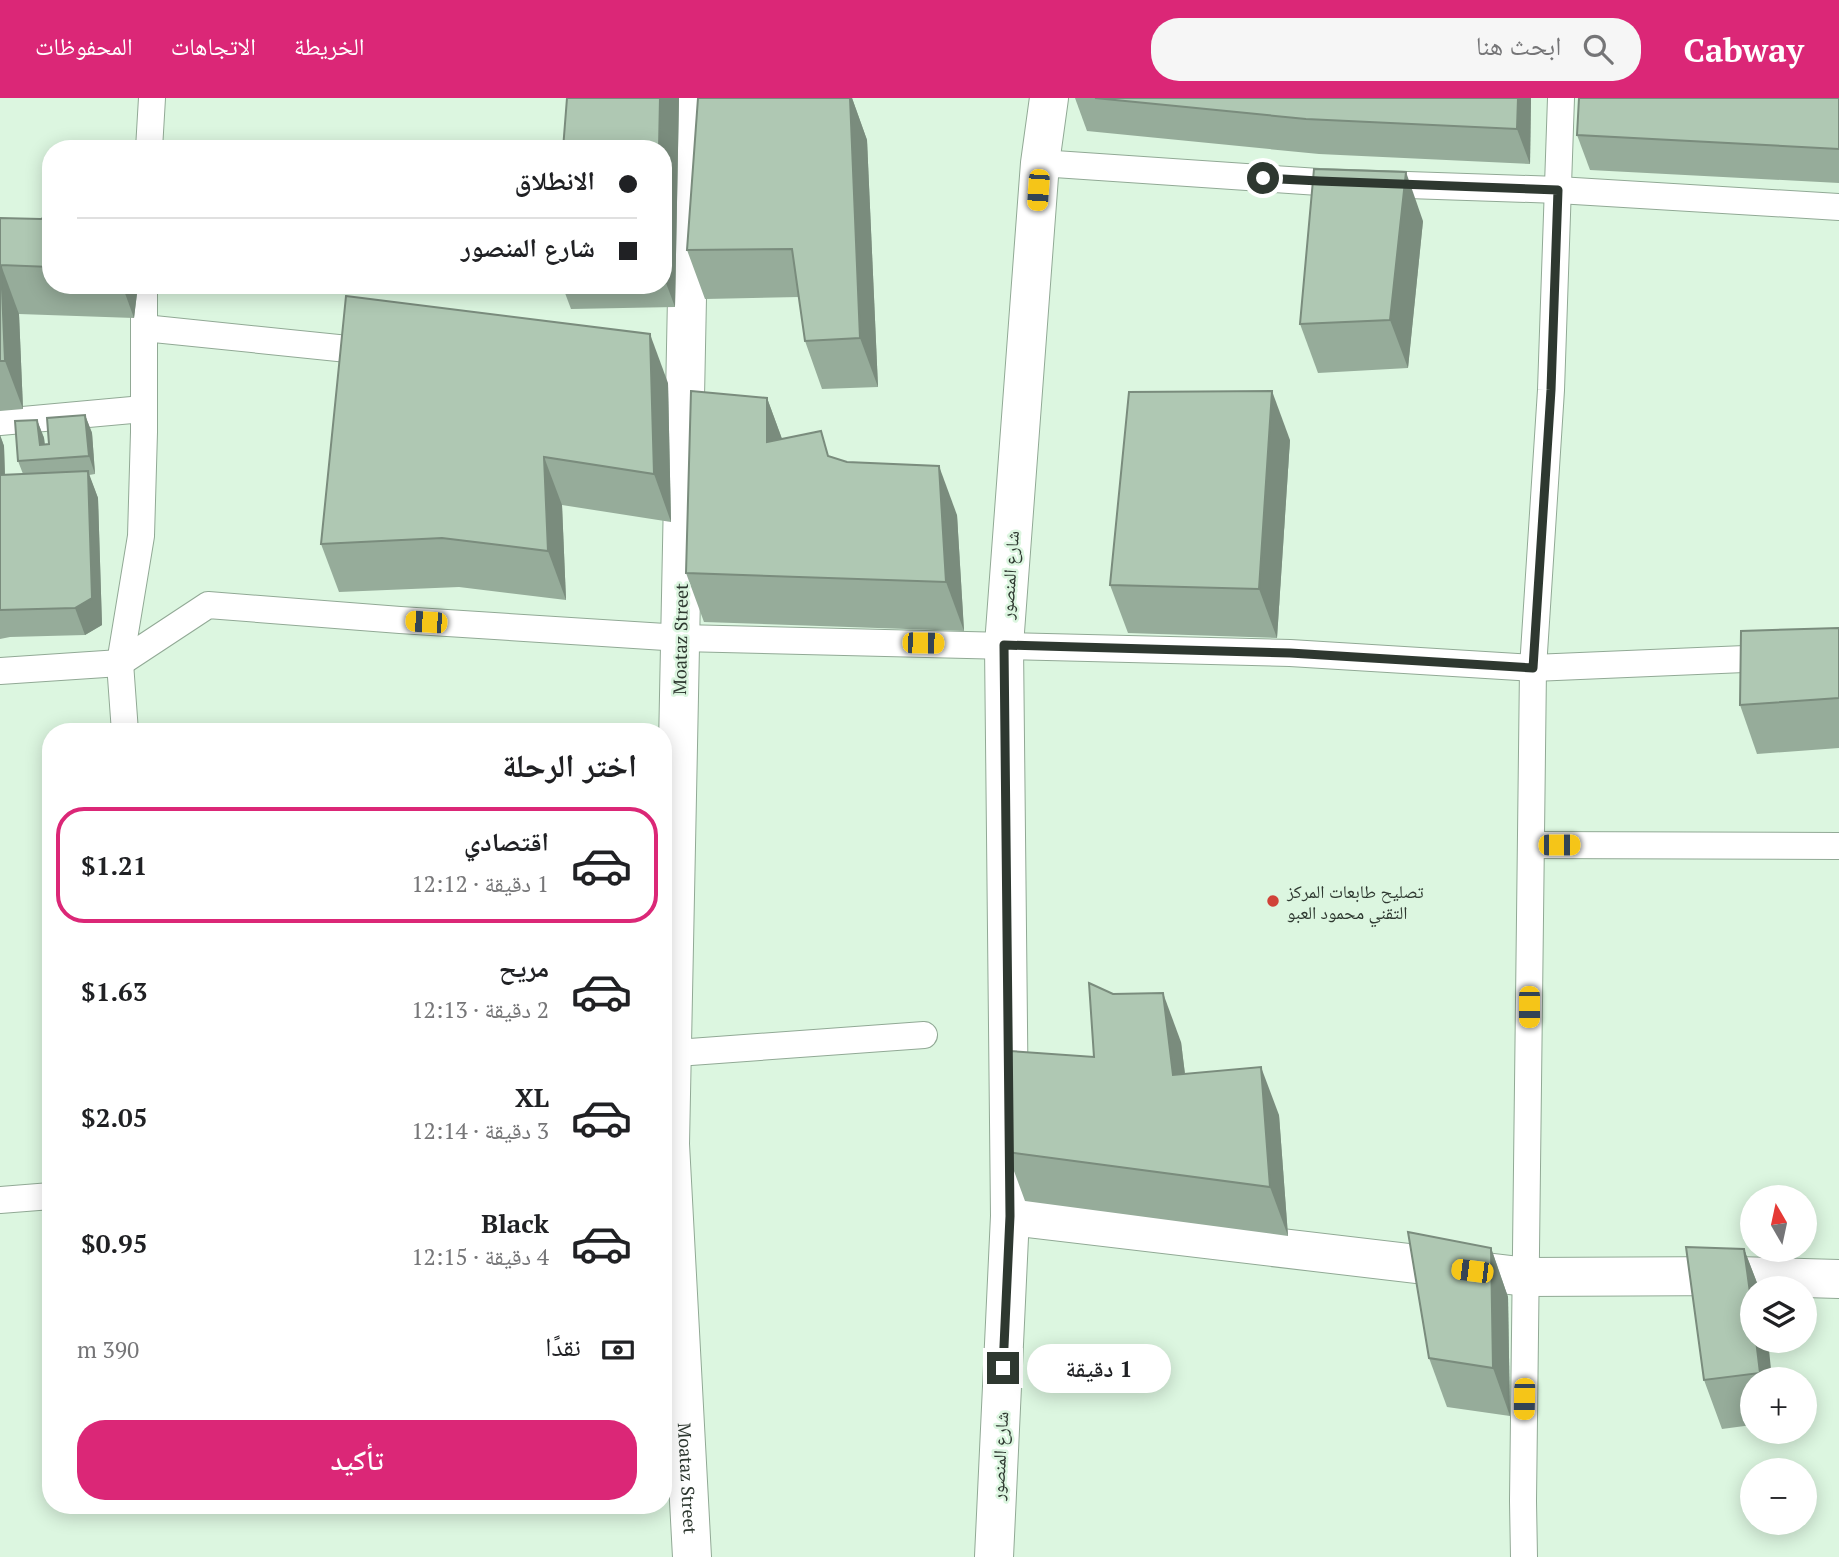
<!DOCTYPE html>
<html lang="ar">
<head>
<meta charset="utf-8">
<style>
  body { margin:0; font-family:"PT Serif","Noto Naskh Arabic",serif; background:#f6f6f6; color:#202124; direction:rtl; height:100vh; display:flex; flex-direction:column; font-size:26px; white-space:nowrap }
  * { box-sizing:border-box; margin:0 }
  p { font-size:23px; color:#757577 }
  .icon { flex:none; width:38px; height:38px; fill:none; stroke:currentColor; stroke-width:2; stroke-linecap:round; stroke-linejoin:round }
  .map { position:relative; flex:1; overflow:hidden; direction:ltr }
  .details { position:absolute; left:42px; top:625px; width:630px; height:791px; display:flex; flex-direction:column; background:#fff; border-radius:28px; box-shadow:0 4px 18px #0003; direction:rtl }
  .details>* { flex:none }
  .guide { position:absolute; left:42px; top:42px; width:630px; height:154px; border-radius:28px; box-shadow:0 4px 18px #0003; direction:rtl; display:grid; align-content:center; height:154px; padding:0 35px; background:#fff }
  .needle { width:46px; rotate:351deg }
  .fabs { position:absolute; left:1740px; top:1087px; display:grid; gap:14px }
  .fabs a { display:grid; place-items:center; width:77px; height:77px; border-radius:50%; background:#fff; box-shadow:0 4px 18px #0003; font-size:35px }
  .end { position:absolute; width:32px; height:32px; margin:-16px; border:9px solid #2e3830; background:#fff; box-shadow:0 0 0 4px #fff }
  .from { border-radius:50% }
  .bubble { position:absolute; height:49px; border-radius:24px; background:#fff; box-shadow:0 4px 18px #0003; font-size:23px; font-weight:600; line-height:49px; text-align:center; direction:rtl }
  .car { position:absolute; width:21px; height:42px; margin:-21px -10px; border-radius:9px; box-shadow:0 0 5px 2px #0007; background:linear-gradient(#f5c518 24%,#345 0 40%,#f5c518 0 76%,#345 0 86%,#f5c518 0) }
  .guide b { display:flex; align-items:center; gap:24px; height:66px; font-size:26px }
  .guide b+b { border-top:2px solid #e0e0e0 }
  .guide i { width:18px; height:18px; background:#202124 }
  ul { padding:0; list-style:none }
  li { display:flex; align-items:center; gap:21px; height:116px; margin:0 14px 10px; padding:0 21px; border:4px solid transparent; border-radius:28px }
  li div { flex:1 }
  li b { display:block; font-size:26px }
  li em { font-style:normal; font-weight:600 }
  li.selected { border-color:#db2777 }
  li>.icon { width:63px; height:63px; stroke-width:1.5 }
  h2 { padding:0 35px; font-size:32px; line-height:84px }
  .pay { display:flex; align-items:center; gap:18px; height:77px; padding:0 35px; font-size:26px }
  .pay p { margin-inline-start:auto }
  .action { display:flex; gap:14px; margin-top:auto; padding:14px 35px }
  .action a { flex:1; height:80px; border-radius:28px; background:#db2777; color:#fff; font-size:28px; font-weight:600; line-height:80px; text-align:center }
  header { display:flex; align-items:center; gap:42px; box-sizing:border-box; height:98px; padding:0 35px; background:#db2777; color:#fff }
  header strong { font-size:33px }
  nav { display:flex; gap:38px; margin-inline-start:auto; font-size:24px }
  .search { width:490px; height:63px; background:#f6f6f6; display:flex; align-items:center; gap:18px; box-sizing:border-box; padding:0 24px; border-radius:28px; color:#757577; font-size:26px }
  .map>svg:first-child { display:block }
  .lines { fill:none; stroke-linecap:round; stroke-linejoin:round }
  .street-casing { stroke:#91a995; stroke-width:28 }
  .secondary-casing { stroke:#91a995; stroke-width:40 }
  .street { stroke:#fff; stroke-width:26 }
  .secondary { stroke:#fff; stroke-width:38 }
  .wall { fill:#96ac9a }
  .shaded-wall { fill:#7a8c7d }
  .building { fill:#afc8b3; stroke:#7a8c7d; stroke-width:2 }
  .route { stroke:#2e3830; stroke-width:9 }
  .poi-dot { fill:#d04238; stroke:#dcf6e0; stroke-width:2.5 }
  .labels { text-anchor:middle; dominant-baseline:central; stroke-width:5; stroke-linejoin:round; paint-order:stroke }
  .street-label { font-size:18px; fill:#2e3830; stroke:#dcf6e0 }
  .poi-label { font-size:18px; fill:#2e3830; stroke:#dcf6e0; text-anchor:start }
</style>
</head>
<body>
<header>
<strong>Cabway</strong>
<div class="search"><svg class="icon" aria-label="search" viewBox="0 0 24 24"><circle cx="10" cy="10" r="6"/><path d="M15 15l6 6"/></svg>ابحث هنا</div>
<nav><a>الخريطة</a><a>الاتجاهات</a><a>المحفوظات</a></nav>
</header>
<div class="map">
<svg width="1839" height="1459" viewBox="0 0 1839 1459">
  <rect width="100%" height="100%" fill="#dcf6e0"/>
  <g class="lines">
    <defs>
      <g id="street">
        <polyline points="149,51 152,0"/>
        <polyline points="1040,65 1319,84 1558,92 1839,109"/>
        <polyline points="144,230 377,254"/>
        <polyline points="0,324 143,311"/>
        <polyline points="0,573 120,565 208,507 400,522 681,540 1290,555 1533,570 1839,557"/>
        <polyline points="125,634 120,565 141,438 144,334 144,187"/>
        <polyline points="1531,747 1839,748"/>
        <polyline points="663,956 924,937"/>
        <polyline points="0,1102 51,1098"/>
        <polyline points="1524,1459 1523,1403 1533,570 1551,292 1561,0"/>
      </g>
      <g id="secondary">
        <path id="s1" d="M691 0 670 1046 692 1459"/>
        <polyline points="1010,1118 1526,1179 1738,1178 1839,1181"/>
        <polyline points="994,1459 1010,1118 1004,547 1040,65 1049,0"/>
      </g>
    </defs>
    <use href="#street" class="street-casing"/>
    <use href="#secondary" class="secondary-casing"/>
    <use href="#street" class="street"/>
    <use href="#secondary" class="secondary"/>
  </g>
  <g class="wall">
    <polygon points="567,0 679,0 675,209 571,211 562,187 663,187 663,51"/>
    <polygon points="698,0 852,0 867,42 878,289 822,291 805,243 799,199 705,201 687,152"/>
    <polygon points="1075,0 1531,0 1530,66 1319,56 1087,33"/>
    <polygon points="1839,0 1839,85 1590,72 1577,37"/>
    <polygon points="51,117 51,187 138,187 134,220 19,216 23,311 0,313 0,120 41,121"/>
    <polygon points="1423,123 1408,270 1318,275 1300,226"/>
    <polygon points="668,285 671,424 562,407 566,502 459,489 339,494 321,446"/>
    <polygon points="767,300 782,341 830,359 957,417 964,533 704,524 686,475"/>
    <polygon points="85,317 92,335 95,376 89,377 98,400 102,527 85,537 10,539 0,541 0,337 4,348 5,377 23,376 18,363 37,322 44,340 45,347 49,346"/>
    <polygon points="1290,342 1277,540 1128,535 1110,487"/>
    <polygon points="1839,530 1839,650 1757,656 1740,607"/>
    <polygon points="1181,944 1185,976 1279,1017 1288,1138 1025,1103 1007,1054 1094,959"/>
    <polygon points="1491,1150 1508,1199 1510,1318 1447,1309 1429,1260"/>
    <polygon points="1744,1151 1759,1190 1752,1190 1772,1281 1752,1281 1752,1327 1722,1331 1704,1282"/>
  </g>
  <g class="shaded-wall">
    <polygon points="660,0 679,0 675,209 663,177 663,51 659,51"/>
    <polygon points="850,0 852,0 867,42 878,289 860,240"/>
    <polygon points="1518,0 1531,0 1530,66 1517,31"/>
    <polygon points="1406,74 1423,123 1408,270 1390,222"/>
    <polygon points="1,167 19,216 23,311 5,263"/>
    <polygon points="122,187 138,187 134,220"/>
    <polygon points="650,236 668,285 671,424 654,376"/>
    <polygon points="1272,293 1290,342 1277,540 1259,491"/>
    <polygon points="767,300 785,349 767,344"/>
    <polygon points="85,317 92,335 95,376 89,358"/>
    <polygon points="37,322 44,340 46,361 40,347"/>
    <polygon points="0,337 4,348 9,511 0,511"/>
    <polygon points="544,359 562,407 566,502 548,453"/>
    <polygon points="939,368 957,417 964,533 946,484"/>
    <polygon points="88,373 98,400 102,527 85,537 75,510"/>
    <polygon points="1163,895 1181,944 1191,1026 1173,977"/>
    <polygon points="1261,969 1279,1017 1288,1138 1270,1089"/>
    <polygon points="1491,1150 1508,1199 1510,1318 1493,1270"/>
    <polygon points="1744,1151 1759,1190 1752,1190 1752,1209"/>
    <polygon points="1756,1242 1768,1242 1772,1281 1762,1281 1760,1275"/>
  </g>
  <g class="building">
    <polygon points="567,0 660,0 659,51 563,51"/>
    <polygon points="698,0 850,0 860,240 805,243 792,151 687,152"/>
    <polygon points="1095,0 1518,0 1517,31 1306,21"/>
    <polygon points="1579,0 1839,0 1839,51 1577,37"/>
    <polygon points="1314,71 1406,74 1390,222 1300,226"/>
    <polygon points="51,117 51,169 1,167 5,263 0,263 0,120 41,121"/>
    <polygon points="346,198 650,236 654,376 544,359 548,453 442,440 321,446"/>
    <polygon points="691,293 767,300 767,344 821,333 828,358 847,364 939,368 946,484 686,475"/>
    <polygon points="1272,293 1259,491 1110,487 1129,294"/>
    <polygon points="85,317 89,358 18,363 15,323 37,322 40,347 49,346 47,320"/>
    <polygon points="88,373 92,500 75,510 0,512 0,377"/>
    <polygon points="1839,530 1839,600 1740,607 1741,533"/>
    <polygon points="1089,885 1113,896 1163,895 1173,977 1261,969 1270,1089 1007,1054 1010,953 1094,959"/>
    <polygon points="1408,1134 1491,1150 1493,1270 1429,1260"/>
    <polygon points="1686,1149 1744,1151 1752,1209 1752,1242 1756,1242 1760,1275 1704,1282"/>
  </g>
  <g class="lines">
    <polyline class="route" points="1003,1270 1010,1118 1004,547 1290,555 1533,570 1551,292 1558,92 1319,83 1263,80"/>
  </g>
  <circle class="poi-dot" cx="1273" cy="803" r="7"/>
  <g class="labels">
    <g class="street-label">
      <text transform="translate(1009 477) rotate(-86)">شارع المنصور</text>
      <text transform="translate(680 541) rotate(-89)">Moataz Street</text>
      <text transform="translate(999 1358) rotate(-87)">شارع المنصور</text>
      <text stroke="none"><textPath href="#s1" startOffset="1381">Moataz Street</textPath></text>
    </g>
    <g class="poi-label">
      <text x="1287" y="793">تصليح طابعات المركز<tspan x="1287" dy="21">التقني محمود العبو</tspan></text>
    </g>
  </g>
</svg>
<div class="fabs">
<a><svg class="needle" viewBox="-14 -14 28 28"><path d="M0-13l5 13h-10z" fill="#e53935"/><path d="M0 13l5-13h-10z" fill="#757577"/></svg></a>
<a><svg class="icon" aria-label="layers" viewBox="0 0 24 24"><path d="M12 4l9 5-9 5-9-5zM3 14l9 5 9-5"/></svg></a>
<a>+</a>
<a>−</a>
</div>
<i class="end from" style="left:1263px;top:80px"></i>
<i class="end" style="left:1003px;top:1270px"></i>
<div class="bubble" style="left:1027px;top:1246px;width:144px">1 دقيقة</div>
<i class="car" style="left:1038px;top:92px;rotate:184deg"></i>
<i class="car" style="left:426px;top:524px;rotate:274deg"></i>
<i class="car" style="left:923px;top:545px;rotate:91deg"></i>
<i class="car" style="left:1559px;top:747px;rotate:90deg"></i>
<i class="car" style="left:1529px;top:909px;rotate:180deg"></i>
<i class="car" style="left:1472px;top:1173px;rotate:277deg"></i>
<i class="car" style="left:1524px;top:1301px;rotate:181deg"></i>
<div class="guide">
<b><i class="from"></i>الانطلاق</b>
<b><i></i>شارع المنصور</b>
</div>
<section class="details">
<h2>اختر الرحلة</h2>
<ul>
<li class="selected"><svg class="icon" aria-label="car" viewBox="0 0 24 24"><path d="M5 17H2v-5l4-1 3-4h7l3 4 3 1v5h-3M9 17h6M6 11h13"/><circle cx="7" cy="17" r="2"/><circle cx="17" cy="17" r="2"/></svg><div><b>اقتصادي</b><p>1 دقيقة · 12:12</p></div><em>$1.21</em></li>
<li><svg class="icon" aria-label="car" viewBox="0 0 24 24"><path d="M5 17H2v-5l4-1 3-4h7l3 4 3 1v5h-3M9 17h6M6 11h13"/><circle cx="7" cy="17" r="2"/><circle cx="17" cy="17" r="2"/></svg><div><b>مريح</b><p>2 دقيقة · 12:13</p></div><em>$1.63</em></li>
<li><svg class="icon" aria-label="car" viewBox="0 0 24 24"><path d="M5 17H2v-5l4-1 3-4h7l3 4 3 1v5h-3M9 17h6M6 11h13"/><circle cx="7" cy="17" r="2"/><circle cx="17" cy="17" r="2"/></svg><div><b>XL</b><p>3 دقيقة · 12:14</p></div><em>$2.05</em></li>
<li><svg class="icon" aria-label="car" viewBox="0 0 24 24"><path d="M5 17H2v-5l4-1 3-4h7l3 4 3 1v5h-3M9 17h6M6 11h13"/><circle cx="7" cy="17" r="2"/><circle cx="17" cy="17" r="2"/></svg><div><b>Black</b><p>4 دقيقة · 12:15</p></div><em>$0.95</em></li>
</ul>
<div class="pay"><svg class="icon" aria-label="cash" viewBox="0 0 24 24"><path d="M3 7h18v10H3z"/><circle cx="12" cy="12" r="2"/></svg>نقدًا<p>390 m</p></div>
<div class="action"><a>تأكيد</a></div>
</section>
</div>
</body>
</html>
